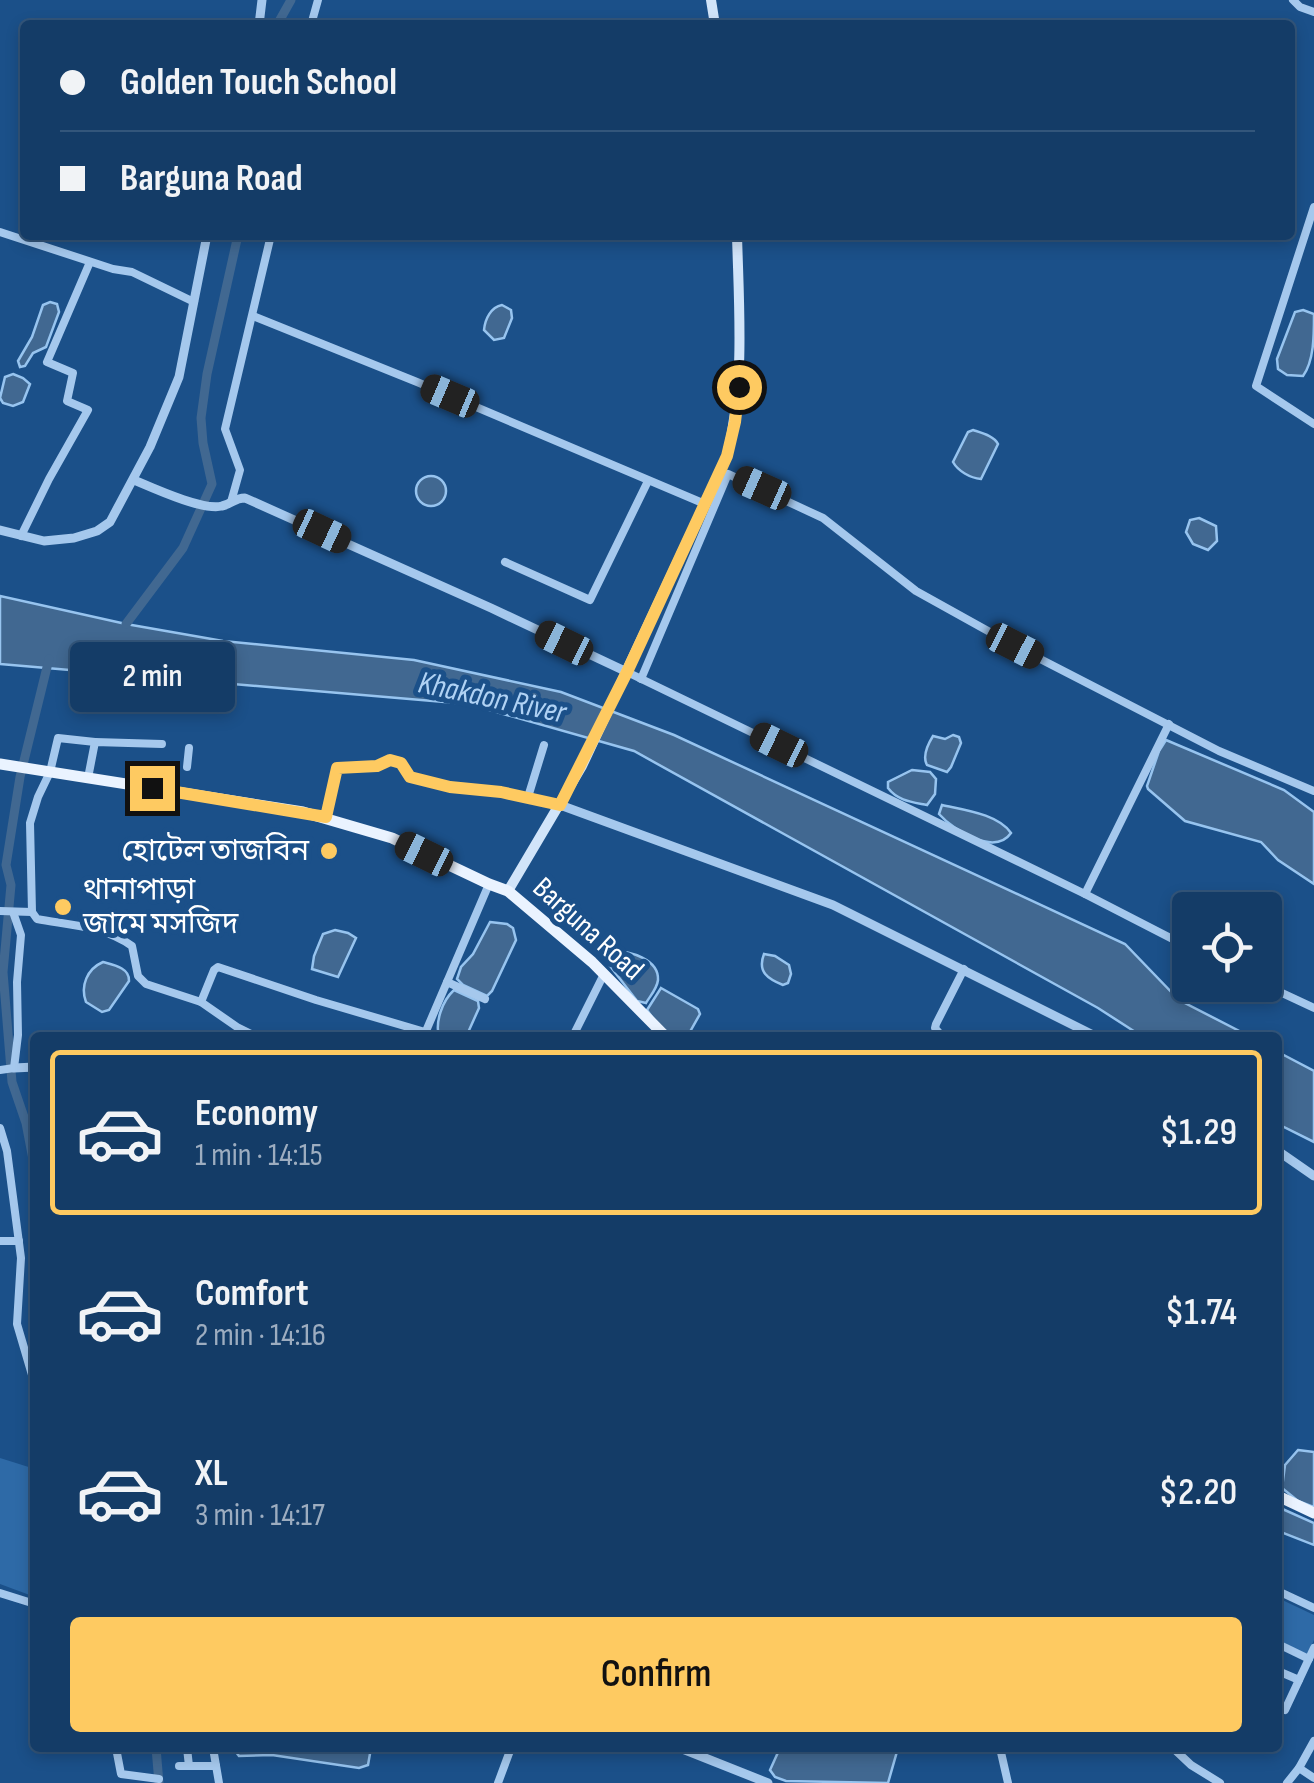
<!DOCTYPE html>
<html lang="en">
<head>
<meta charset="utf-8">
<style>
  body { margin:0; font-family:"Sofia Sans Condensed","Noto Sans Bengali",sans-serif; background:#1d436d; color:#f1f3f6; height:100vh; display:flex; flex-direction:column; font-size:38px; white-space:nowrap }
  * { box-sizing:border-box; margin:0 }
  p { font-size:32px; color:#9dadc0 }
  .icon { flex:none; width:55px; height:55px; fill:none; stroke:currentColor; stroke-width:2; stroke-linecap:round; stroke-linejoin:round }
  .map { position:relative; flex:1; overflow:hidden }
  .side { position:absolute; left:30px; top:1032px; width:1252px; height:720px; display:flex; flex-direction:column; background:#143c67; border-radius:10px; box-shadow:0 5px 15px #0003,0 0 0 2px #33567b }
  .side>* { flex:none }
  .guide { position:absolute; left:20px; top:20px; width:1275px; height:220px; border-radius:10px; box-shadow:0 5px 15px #0003,0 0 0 2px #33567b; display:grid; align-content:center; height:220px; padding:0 40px; background:#143c67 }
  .fabs { position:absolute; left:1172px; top:892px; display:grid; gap:20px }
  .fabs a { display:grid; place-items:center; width:110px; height:110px; border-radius:10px; background:#143c67; box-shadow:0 5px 15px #0003,0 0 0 2px #33567b; font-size:50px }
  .end { position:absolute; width:45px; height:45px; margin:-22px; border:12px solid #feca61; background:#111; box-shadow:0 0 0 5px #111 }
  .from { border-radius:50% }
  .bubble { position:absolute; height:70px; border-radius:10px; background:#143c67; box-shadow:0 5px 15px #0003,0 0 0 2px #33567b; font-size:32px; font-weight:600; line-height:70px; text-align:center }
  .car { position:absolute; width:30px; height:60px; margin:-30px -15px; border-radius:12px; box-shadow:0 0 8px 2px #0007; background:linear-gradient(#222 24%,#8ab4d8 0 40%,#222 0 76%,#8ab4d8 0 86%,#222 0) }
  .guide b { display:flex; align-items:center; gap:35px; height:95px; font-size:38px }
  .guide b+b { border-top:2px solid #33567b }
  .guide i { width:25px; height:25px; background:#f1f3f6 }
  ul { padding:18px 0 0; list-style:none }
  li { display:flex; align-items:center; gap:30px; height:165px; margin:0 20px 15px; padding:0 20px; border:5px solid transparent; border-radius:10px }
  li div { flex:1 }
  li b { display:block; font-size:38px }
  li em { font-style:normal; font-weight:600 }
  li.active { border-color:#feca61 }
  li>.icon { width:90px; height:90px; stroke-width:1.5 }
  .action { display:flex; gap:20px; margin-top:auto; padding:20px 40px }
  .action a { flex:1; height:115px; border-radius:10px; background:#feca61; color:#111; font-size:40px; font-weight:600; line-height:115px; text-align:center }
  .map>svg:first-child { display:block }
  .green { fill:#2e6aa7 }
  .water { fill:#416891; stroke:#97c4ef; stroke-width:2.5 }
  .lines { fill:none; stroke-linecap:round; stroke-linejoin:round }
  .canal { stroke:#416891; stroke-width:9 }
  .minor { stroke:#a5c8ed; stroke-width:8 }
  .tertiary { stroke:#a5c8ed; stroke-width:9 }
  .secondary { stroke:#d1e4f9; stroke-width:10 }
  .primary { stroke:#eaf3ff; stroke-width:11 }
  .route { stroke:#feca61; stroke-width:12 }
  .poi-dot { fill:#feca61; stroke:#1b5089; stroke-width:4 }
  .labels { text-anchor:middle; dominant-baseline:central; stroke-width:10; stroke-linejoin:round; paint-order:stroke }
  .poi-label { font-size:30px; fill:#fff; stroke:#1b5089; text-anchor:end }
  .street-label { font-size:30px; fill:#fff; stroke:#1b5089 }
  .water-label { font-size:32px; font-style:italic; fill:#b0d2f4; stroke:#1b5089 }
</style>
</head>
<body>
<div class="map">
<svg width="1314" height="1783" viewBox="0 0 1314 1783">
  <rect width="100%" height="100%" fill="#1b5089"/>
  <g class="green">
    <polygon points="0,1458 35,1469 35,1597 0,1584"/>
    <polygon points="1278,1598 1314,1615 1314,1640 1307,1656 1278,1641"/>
  </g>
  <g class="water">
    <polygon points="50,302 57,304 59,312 46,347 33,353 25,366 20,367 18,361 32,337 43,305"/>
    <path d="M502 305 511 310 512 318 504 338 494 340 484 330C485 319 491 307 502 305Z"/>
    <path d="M1303 310 1314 314C1314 336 1314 361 1303 376L1287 375 1278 369 1277 359 1295 312Z"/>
    <polygon points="13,374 23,378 30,384 23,402 13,406 3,403 0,398 5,377"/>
    <path d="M973 430C982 433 994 436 998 444L981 479C970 478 958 471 953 462L968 432Z"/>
    <circle cx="431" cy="491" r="15"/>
    <polygon points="1199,518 1216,526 1217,541 1208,550 1193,544 1186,532 1190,520"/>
    <polygon points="0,596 126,624 223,641 414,660 561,692 674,735 1125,944 1179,1000 1251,1037 1143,1037 1098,1008 634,751 468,704 0,664"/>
    <path d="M953 735 959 737 961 743 951 767 947 772 927 765C922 756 928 744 933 736L945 739Z"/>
    <polygon points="1166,740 1284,790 1314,812 1314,884 1278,860 1261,842 1185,821 1148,789 1147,786 1159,751"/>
    <path d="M912 770 930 772 936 779 935 794 927 805C912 802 898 801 888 788V782Z"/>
    <path d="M942 805C964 810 998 814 1011 833 995 856 954 831 939 814Z"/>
    <polygon points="490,922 507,924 513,928 516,940 492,991 487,996 463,985 457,979 461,967 473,954"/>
    <polygon points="335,930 348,933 356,938 338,977 312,969 314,956 323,934"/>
    <path d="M613 951C630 951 659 959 658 980 657 989 650 996 646 1003L637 1001 610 966Z"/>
    <path d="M764 954 775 956 789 965 791 974 788 983 783 985C768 979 757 972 764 954Z"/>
    <path d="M103 962C114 965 130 968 129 981L109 1010 102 1012 86 1002C80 986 87 969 103 962Z"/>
    <path d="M661 988 698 1009 700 1014 687 1037C667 1037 658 1026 647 1010Z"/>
    <path d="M454 990 478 1001 479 1008 466 1037H439C435 1022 442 1001 454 990Z"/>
    <polygon points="1278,1052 1314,1071 1314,1142 1278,1124"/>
    <polygon points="1298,1450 1314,1452 1314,1507 1298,1501 1282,1488 1285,1465"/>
    <polygon points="1278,1507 1314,1523 1314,1545 1278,1531"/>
    <polygon points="233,1748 371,1748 368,1765 359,1768 272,1755 239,1756"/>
    <polygon points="780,1748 898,1748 888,1783 786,1781 775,1777 770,1770"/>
  </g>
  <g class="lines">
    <g class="canal">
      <polyline points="277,25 291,0"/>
      <polyline points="126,624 183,548 212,484 203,443 201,418 207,374 238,235"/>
      <polyline points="35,1170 26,1123 12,1082 3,972 11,885 6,865 20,777 49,659"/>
      <polyline points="156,1748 159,1783"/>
    </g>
    <g class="minor">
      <polyline points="1293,0 1300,7 1314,12"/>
      <polyline points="311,25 318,0"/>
      <polyline points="1314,207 1256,386 1314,424"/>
      <polyline points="0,232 113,269 132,272 194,302"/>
      <polyline points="253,316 417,382 705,504"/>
      <polyline points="231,502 240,470 225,429 271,235"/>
      <polyline points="21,536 49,479 88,410 67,401 73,373 47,362 90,262"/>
      <polyline points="505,562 590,600 648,481"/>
      <polyline points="627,672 1085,894 1190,948"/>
      <polyline points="641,679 728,474 823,518 916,591 1015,646 1219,751 1314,791"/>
      <path d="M95 742 58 738 50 772 38 797 30 823 32 912 37 919C69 925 105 926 132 946L138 976 146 984 201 1002 237 1027 259 1038"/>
      <polyline points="187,767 189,748"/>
      <polyline points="88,778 95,742 162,744"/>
      <polyline points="528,797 544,745"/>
      <polyline points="325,817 337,768 378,766 390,760 401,763 412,777 450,787 501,792 560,805"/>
      <polyline points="1085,894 1169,724"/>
      <polyline points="0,911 32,912"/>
      <polyline points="447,982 485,999"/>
      <polyline points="1265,985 1314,1008"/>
      <polyline points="201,1002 214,970 218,967 316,1000 425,1032"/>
      <polyline points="423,1038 489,884"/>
      <polyline points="572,1038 604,974"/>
      <polyline points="939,1038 941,1035 935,1028 936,1024 964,969"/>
      <polyline points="0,1070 14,1068 18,1035 17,982 21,935 13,912"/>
      <polyline points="0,1128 7,1151 21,1258 17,1324 35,1385"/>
      <polyline points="0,1241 19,1241"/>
      <polyline points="1278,1591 1314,1608"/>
      <polyline points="0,1593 35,1604"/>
      <polyline points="1278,1644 1309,1659"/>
      <polyline points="1278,1671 1299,1680"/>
      <polyline points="1278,1707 1285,1710 1314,1648"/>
      <polyline points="116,1748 121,1774 159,1779"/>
      <polyline points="187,1748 189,1766"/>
      <polyline points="213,1748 219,1783"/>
      <polyline points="1000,1748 1008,1783"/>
      <polyline points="1173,1748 1191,1765 1220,1783"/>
      <polyline points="179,1766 216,1766"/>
      <polyline points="1299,1768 1314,1741"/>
      <polyline points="498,1783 511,1748"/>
      <polyline points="1287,1783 1299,1768 1314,1778"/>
    </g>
    <g class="tertiary">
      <polyline points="259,25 262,0"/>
      <path d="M134 480C153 488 203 511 222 506 232 504 234 498 245 498L491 608 627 672"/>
      <polyline points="0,530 44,541 74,538 97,531 110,522 150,447 179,377 207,235"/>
      <polyline points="560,805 833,905 1099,1038"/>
      <polyline points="14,1068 35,1067"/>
      <polyline points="1278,1151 1314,1176"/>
      <polyline points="680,1748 768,1783"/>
    </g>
    <g class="secondary">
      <polyline points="711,0 715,25"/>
      <path d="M508 891 582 766 727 456C745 382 739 310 737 235"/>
    </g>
    <g class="primary">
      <polyline points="0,764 303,812 392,838 489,884 508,891 592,962 667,1038"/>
      <polyline points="1278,1496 1314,1513"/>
    </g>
  </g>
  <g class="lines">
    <polyline class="route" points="152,788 326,817 337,768 377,766 390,760 401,763 410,777 450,787 501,792 560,805 627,672 727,456 735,422 739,387"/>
  </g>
  <g class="poi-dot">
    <circle cx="329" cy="851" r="10"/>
    <circle cx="63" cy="907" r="10"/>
  </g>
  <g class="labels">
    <g class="poi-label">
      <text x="309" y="851">হোটেল তাজবিন</text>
      <text x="83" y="890" text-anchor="start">থানাপাড়া<tspan x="83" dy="34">জামে মসজিদ</tspan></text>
    </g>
    <g class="street-label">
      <text transform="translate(588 929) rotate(42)">Barguna Road</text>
    </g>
    <g class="water-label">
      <text transform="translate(492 698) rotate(12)">Khakdon River</text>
    </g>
  </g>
</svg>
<div class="fabs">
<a><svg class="icon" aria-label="locate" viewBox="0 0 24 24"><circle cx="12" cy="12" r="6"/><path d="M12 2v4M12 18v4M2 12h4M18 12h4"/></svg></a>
</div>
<i class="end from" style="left:739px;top:387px"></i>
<i class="end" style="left:152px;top:788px"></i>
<div class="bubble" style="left:70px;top:642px;width:165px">2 min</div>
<i class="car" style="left:450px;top:396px;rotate:293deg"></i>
<i class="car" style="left:762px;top:488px;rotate:294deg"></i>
<i class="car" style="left:322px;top:531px;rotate:115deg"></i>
<i class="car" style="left:564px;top:643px;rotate:296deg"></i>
<i class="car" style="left:1015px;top:646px;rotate:117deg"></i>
<i class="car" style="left:779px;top:745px;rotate:296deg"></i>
<i class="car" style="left:424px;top:854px;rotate:296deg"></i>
<div class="guide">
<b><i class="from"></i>Golden Touch School</b>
<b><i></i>Barguna Road</b>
</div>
<section class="side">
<ul>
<li class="active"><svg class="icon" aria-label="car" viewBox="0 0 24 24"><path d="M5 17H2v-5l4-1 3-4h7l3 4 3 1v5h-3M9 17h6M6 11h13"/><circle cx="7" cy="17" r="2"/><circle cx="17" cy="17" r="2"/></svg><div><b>Economy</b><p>1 min · 14:15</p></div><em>$1.29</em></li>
<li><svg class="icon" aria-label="car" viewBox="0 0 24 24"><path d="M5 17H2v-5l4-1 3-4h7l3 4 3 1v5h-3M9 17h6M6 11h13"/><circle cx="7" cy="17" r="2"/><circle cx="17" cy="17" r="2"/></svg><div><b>Comfort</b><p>2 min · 14:16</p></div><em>$1.74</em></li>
<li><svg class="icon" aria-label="car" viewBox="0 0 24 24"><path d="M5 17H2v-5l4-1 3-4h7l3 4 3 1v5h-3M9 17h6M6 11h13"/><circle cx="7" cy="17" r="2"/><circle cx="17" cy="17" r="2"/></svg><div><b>XL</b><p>3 min · 14:17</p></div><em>$2.20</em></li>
</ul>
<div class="action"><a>Confirm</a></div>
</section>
</div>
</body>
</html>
